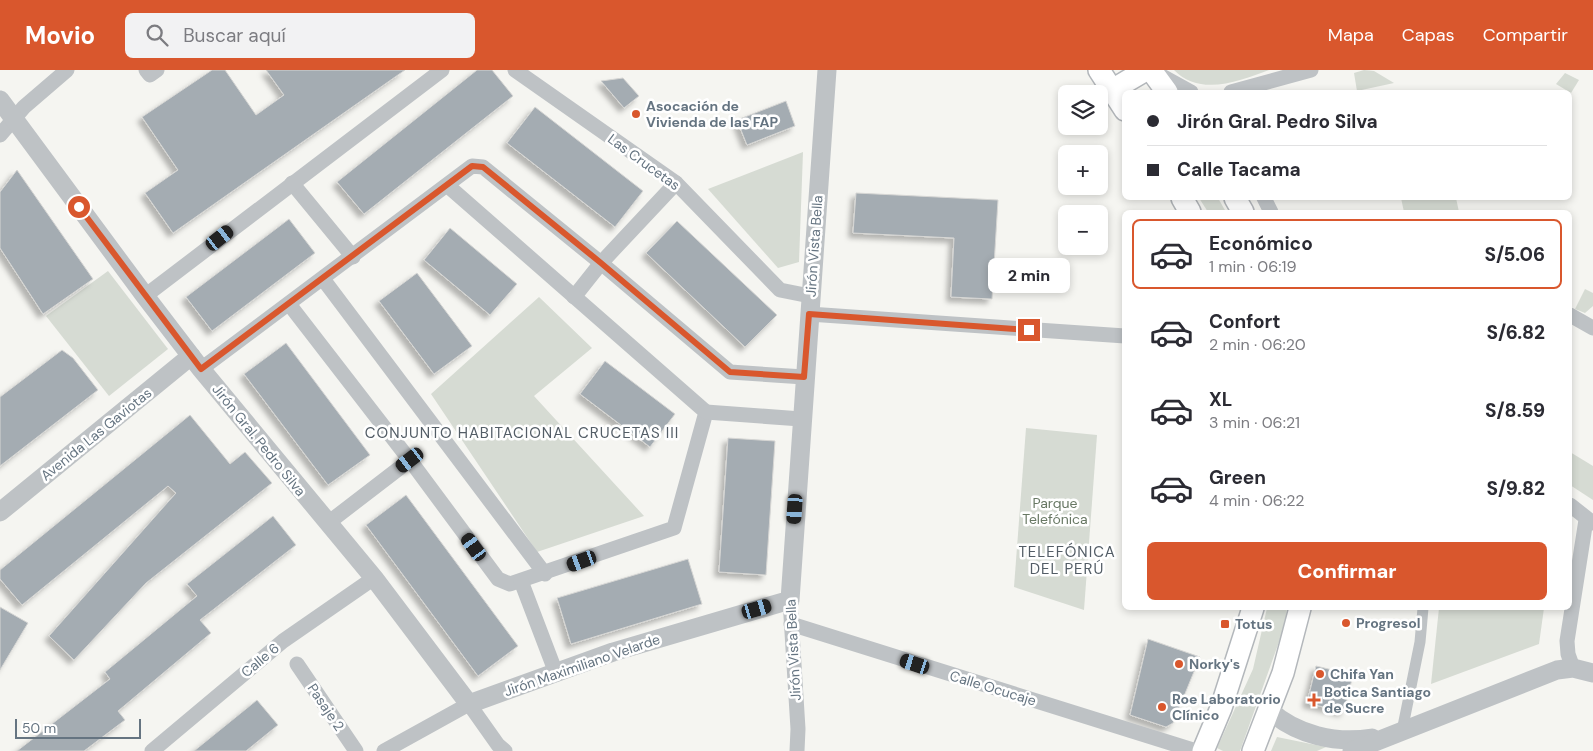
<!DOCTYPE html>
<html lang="es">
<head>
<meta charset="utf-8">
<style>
  body { margin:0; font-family:"DM Sans",sans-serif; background:#f2f2f3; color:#2b2b33; height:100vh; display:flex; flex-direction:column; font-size:19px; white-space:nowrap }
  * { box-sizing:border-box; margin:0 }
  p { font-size:16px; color:#7c7c81 }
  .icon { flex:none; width:28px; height:28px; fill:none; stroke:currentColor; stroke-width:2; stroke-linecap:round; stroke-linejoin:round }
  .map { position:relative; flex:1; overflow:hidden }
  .sheet { position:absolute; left:1122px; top:140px; width:450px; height:400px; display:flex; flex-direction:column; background:#fff; border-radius:8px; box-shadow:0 2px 8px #0003 }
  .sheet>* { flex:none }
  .banner { position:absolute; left:1122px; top:20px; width:450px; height:110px; border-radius:8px; box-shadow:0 2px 8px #0003; display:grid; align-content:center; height:110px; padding:0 25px; background:#fff }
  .buttons { position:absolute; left:1058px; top:15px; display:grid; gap:10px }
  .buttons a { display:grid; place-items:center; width:50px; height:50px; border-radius:8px; background:#fff; box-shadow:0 2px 8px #0003; font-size:25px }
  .scale { position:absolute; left:15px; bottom:12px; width:126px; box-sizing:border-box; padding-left:5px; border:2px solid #657481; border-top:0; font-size:14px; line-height:18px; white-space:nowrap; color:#657481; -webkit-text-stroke:4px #fff; paint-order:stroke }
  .end { position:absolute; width:22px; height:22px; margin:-11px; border:6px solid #d9572d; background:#fff; box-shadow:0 0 0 2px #fff }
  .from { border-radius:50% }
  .bubble { position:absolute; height:35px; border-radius:8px; background:#fff; box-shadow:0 2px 8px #0003; font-size:16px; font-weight:800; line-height:35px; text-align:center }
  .car { position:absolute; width:15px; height:30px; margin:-15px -8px; border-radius:6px; box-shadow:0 0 4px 1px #0007; background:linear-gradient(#222 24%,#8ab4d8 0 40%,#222 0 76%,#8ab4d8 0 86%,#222 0) }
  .banner b { display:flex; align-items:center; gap:18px; height:48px; font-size:19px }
  .banner b+b { border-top:1px solid #e1e1e2 }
  .banner i { width:12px; height:12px; background:#2b2b33 }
  ul { padding:9px 0 0; list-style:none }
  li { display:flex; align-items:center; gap:15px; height:70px; margin:0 10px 8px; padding:0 15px; border:2px solid transparent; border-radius:8px }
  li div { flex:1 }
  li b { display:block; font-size:19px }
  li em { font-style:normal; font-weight:800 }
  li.on { border-color:#d9572d }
  li>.icon { width:45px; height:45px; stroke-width:1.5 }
  .cta { display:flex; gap:10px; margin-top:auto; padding:10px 25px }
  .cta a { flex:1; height:58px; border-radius:8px; background:#d9572d; color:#fff; font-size:20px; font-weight:800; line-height:58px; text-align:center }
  header { display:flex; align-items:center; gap:30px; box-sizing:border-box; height:70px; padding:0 25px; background:#d9572d; color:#fff }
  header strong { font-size:24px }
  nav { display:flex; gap:28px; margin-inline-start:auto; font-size:18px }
  .search { width:350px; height:45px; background:#f2f2f3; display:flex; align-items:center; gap:12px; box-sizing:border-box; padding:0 18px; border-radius:8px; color:#7c7c81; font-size:19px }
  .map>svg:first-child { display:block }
  .green { fill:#d6dbd3 }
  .building { fill:#a4acb2; stroke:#d6d6d4; filter:url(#shadow) }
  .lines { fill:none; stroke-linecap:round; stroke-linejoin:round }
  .secondary-casing { stroke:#b3b7bb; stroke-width:24 }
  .pedestrian { stroke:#bec2c5; stroke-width:11 }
  .minor { stroke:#bec2c5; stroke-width:15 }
  .tertiary { stroke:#bec2c5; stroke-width:19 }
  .secondary { stroke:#fff; stroke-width:21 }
  .route { stroke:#d9572d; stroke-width:6 }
  .poi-dot { fill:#d9572d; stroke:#fff; stroke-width:2 }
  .labels { text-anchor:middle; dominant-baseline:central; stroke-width:5; stroke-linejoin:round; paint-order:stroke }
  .poi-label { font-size:14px; font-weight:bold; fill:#657481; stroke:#fff; text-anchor:start }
  .street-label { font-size:14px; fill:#657481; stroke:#fff }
  .park-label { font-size:14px; fill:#687864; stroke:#fff }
  .neighbourhood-label { font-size:15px; letter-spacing:1px; fill:#535d66; stroke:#fff }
</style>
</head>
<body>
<header>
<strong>Movio</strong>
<div class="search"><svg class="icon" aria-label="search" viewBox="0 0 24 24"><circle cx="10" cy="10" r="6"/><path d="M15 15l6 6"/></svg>Buscar aquí</div>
<nav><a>Mapa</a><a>Capas</a><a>Compartir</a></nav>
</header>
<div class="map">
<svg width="1593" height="681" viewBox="0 0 1593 681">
  <defs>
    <filter id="shadow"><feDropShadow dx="-4.5" dy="4.5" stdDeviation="2.5" flood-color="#0004"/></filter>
  </defs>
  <rect width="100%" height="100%" fill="#f5f5f1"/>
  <g class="green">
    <path d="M1174 0H1269C1240 11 1200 27 1174 0Z"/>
    <polygon points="1364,0 1374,1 1394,13 1357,21 1354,3"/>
    <polygon points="1565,3 1579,10 1571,23 1556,14"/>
    <polygon points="803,82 799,192 778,198 708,119"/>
    <polygon points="1199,128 1218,128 1226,142 1208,142"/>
    <polygon points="1401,128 1456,128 1459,142 1404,142"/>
    <polygon points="108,201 168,279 109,326 46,246"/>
    <polygon points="1585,219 1593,223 1593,236 1585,243 1575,239"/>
    <polygon points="539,227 592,278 534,326 644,446 537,482 431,324"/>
    <polygon points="1026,358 1097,365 1084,540 1014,517"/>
    <polygon points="1570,382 1593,396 1593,430 1570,415"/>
    <polygon points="1267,538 1287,538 1285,555 1240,681 1223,681 1217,678 1253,599"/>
    <polygon points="1439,538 1544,538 1539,574 1431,614"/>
    <polygon points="1277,667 1326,677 1317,681 1271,681"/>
  </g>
  <g class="building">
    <polygon points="212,0 225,0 256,45 284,25 266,0 405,0 173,163 145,123 178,100 142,47"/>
    <polygon points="477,0 492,0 513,26 364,144 337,112"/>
    <polygon points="623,8 639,26 624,38 601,11"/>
    <polygon points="786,31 795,56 747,75 737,50"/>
    <polygon points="535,37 643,121 615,157 507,73"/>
    <polygon points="17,100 93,209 43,244 0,178 0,122"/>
    <polygon points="856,123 998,130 992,229 951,227 954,168 853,163"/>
    <polygon points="289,149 315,183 212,261 186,227"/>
    <polygon points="677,151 777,245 745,277 646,183"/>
    <polygon points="450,158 517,214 490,245 424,190"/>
    <polygon points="417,203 472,276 434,304 379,231"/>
    <polygon points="286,273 370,385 328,415 244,304"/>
    <polygon points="62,280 73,288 98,320 0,396 0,327"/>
    <polygon points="605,291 675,344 650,377 580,324"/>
    <polygon points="190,345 230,394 245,382 272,413 146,513 74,590 49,566 176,423 168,416 22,535 0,509 0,500"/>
    <polygon points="728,368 775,371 766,505 719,502"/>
    <polygon points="406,425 518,576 478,606 366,455"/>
    <polygon points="273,446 296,475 200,550 211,563 118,641 125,650 84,681 17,681 110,609 105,602 197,526 187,514"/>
    <polygon points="688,489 702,534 571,574 557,528"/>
    <polygon points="0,537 28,553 0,600"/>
    <polygon points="1148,569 1200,587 1173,653 1166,657 1130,645"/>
    <polygon points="1316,596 1353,605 1344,642 1307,633"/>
    <polygon points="257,630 278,655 246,681 194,681"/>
  </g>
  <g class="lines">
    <defs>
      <g id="secondary">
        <polyline points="1099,0 1125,40"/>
        <polyline points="1151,0 1167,22"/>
        <polyline points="1112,20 1146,0"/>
        <polyline points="1182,128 1190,142"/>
        <polyline points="1235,128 1243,142"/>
        <polyline points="1203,681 1221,638 1253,538"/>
        <polyline points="1253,681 1283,603 1300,538"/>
      </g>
    </defs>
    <use href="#secondary" class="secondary-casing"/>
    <polyline class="pedestrian" points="1402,661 1420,572 1423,538"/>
    <g class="minor">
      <polyline points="146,0 150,5 157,0"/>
      <polyline points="515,0 676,113 780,220 810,226"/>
      <polyline points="1160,5 1191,22"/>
      <polyline points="1231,22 1311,0"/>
      <polyline points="0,65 24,37 67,0"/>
      <polyline points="292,113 353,187"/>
      <polyline points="1264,128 1271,142"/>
      <polyline points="323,209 545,504"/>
      <polyline points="145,226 442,0"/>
      <polyline points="574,227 601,193 676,113"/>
      <polyline points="289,234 415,397 498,509 510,514 674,458 706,342 448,116"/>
      <polyline points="809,244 1125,266"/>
      <polyline points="1570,245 1593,258"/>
      <polyline points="201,299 472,96 483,97 601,193 730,302 804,307"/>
      <polyline points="706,342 801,349"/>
      <polyline points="1570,435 1593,453"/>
      <polyline points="328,453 410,390"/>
      <polyline points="521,511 556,603"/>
      <polyline points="790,530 798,659 797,681"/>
      <polyline points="791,554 1196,681"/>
      <polyline points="297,594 356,681"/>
      <polyline points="1573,598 1568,584 1567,571 1586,450"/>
      <polyline points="152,681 283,571 374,508"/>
      <polyline points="384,681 469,634 498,675 505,681"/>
    </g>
    <g class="tertiary">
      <polyline points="0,30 145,226 201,299 374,508 469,634 613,582 790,530 827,0"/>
      <polyline points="0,442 191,286"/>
      <path d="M1269 640C1296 665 1336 674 1372 668"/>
      <polyline points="1352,681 1557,600 1573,598 1593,603"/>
    </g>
    <use href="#secondary" class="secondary"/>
  </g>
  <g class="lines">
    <polyline class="route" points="79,137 201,299 472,96 483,97 601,193 730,302 804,307 809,244 1029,260"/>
  </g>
  <g class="poi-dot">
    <circle cx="636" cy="44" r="5"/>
    <circle cx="1346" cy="553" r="5"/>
    <rect x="1220" y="549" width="10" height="10" rx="2.5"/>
    <circle cx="1179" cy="594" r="5"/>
    <circle cx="1320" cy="604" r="5"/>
    <path d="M1311.5 622.5h5v5h5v5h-5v5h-5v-5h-5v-5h5z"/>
    <circle cx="1162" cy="637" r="5"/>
  </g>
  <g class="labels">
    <g class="poi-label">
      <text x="646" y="36">Asocación de<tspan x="646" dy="16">Vivienda de las FAP</tspan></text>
      <text x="1356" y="553">Progresol</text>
      <text x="1235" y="554">Totus</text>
      <text x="1189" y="594">Norky's</text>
      <text x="1330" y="604">Chifa Yan</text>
      <text x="1324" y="622">Botica Santiago<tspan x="1324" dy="16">de Sucre</tspan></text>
      <text x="1172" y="629">Roe Laboratorio<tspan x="1172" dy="16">Clínico</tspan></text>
    </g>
    <g class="street-label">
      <text transform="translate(644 92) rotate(36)">Las Crucetas</text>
      <text transform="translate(814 176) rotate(-86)">Jirón Vista Bella</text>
      <text transform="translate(96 364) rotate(-39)">Avenida Las Gaviotas</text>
      <text transform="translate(259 370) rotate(51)">Jirón Gral. Pedro Silva</text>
      <text transform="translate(793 580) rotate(-93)">Jirón Vista Bella</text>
      <text transform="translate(260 590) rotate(-40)">Calle 6</text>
      <text transform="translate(582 595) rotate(-19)">Jirón Maximiliano Velarde</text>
      <text transform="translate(993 618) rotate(17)">Calle Ocucaje</text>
      <text transform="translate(326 637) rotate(56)">Pasaje 2</text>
    </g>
    <g class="park-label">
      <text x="1055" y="433">Parque<tspan x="1055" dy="16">Telefónica</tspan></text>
    </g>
    <g class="neighbourhood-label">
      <text x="522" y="363">CONJUNTO HABITACIONAL CRUCETAS III</text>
      <text x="1067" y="482">TELEFÓNICA<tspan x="1067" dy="17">DEL PERÚ</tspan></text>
    </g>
  </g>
</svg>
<div class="buttons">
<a><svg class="icon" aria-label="layers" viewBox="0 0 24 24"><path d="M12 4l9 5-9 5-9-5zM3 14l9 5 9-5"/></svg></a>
<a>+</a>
<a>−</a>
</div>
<div class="scale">50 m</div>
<i class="end from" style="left:79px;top:137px"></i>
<i class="end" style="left:1029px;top:260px"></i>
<div class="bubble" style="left:988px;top:188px;width:82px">2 min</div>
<i class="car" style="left:220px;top:168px;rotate:52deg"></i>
<i class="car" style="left:410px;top:390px;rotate:233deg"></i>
<i class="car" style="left:795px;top:439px;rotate:184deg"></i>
<i class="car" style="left:474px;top:477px;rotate:324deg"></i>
<i class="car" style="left:582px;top:491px;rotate:250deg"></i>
<i class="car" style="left:757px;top:539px;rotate:74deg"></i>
<i class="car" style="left:915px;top:594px;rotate:288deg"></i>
<div class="banner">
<b><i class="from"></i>Jirón Gral. Pedro Silva</b>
<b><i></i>Calle Tacama</b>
</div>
<section class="sheet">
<ul>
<li class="on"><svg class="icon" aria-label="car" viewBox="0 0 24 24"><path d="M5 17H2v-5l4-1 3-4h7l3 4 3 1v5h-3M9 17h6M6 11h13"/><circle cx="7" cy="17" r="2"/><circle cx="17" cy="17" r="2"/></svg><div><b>Económico</b><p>1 min · 06:19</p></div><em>S/5.06</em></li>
<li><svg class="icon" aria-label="car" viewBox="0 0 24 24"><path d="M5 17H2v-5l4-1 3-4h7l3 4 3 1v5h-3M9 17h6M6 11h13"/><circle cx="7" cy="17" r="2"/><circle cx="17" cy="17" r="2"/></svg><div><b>Confort</b><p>2 min · 06:20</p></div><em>S/6.82</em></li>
<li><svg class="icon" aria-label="car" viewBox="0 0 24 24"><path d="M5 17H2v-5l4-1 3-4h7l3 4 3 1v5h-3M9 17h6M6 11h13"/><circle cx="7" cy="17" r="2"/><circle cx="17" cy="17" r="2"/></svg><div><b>XL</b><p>3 min · 06:21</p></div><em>S/8.59</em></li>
<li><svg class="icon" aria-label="car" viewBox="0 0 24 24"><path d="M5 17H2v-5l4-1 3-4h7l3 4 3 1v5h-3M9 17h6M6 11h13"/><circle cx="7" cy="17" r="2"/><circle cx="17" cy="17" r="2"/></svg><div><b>Green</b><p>4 min · 06:22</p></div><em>S/9.82</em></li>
</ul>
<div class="cta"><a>Confirmar</a></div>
</section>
</div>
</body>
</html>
